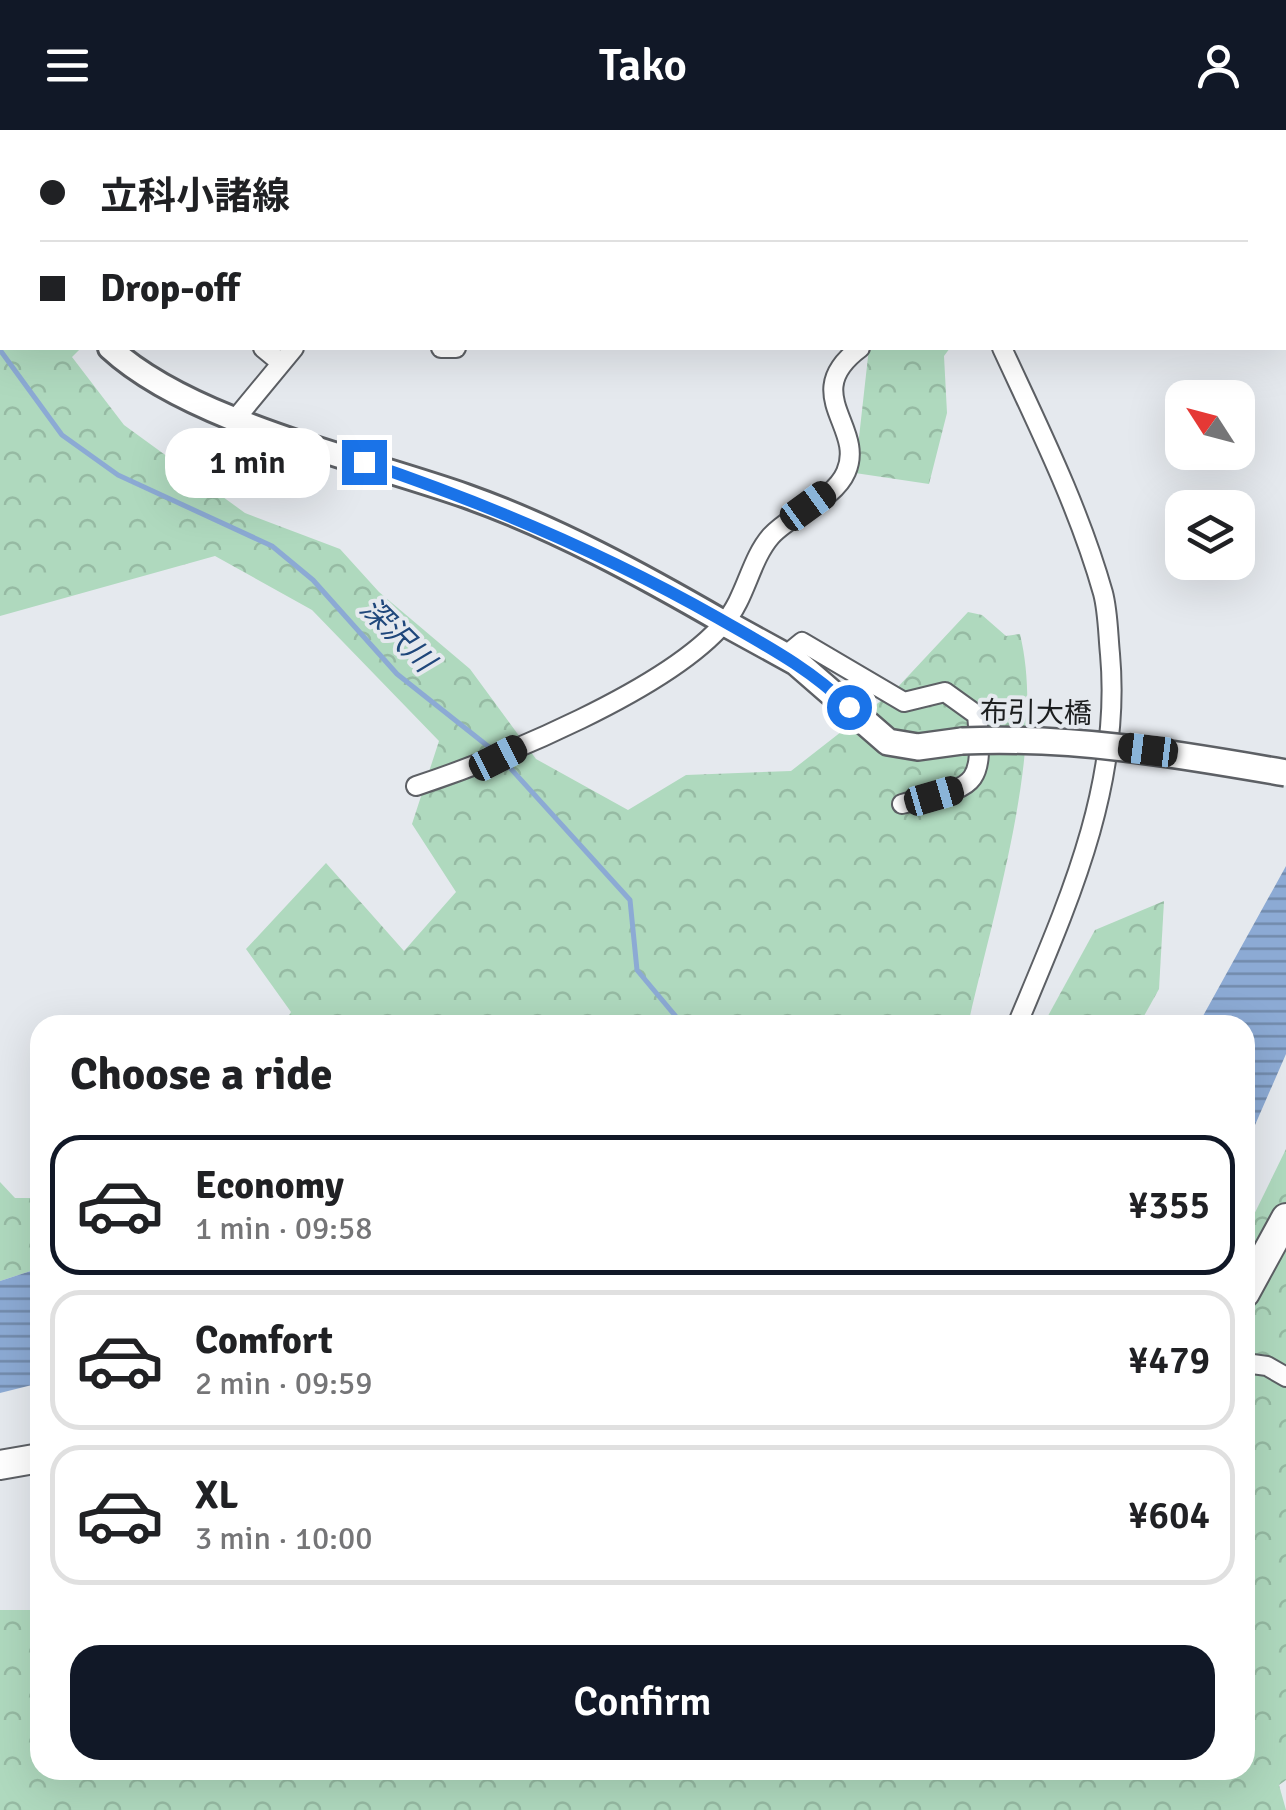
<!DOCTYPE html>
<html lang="en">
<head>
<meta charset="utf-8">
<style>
  body { margin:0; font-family:Signika,"Noto Sans JP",sans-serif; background:#f6f6f6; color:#202124; height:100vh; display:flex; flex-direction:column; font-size:38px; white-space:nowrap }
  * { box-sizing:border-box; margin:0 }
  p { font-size:32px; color:#757577 }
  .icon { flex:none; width:55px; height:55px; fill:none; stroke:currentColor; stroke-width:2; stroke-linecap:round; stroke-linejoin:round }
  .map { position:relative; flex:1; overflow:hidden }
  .sheet { position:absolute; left:30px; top:885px; width:1225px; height:765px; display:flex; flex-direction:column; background:#fff; border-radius:30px; box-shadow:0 10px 40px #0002 }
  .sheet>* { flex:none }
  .guide { position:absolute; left:0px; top:0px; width:1288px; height:220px; box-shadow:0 10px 40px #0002; display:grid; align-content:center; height:220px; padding:0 40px; background:#fff }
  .needle { width:65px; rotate:306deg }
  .tools { position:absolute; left:1165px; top:250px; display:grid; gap:20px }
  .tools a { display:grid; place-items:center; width:90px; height:90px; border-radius:20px; background:#fff; box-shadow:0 10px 40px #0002; font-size:50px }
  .end { position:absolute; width:45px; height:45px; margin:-22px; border:12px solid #1a73e8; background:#fff; box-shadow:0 0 0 5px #fff }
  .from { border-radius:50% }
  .bubble { position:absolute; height:70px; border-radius:30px; background:#fff; box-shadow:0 10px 40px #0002; font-size:32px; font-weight:600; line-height:70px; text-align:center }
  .car { position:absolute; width:30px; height:60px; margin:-30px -15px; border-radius:12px; box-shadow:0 0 8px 2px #0007; background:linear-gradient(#222 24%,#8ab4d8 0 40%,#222 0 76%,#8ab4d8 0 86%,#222 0) }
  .guide b { display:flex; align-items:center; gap:35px; height:95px; font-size:38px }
  .guide b+b { border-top:2px solid #e0e0e0 }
  .guide i { width:25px; height:25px; background:#202124 }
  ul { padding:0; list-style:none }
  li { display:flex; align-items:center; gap:30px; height:140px; margin:0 20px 15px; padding:0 20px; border:5px solid #e0e0e0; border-radius:30px }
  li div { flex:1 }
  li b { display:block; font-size:38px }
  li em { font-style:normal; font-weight:600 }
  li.active { border-color:#111827 }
  li>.icon { width:90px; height:90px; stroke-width:1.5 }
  h2 { padding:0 40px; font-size:45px; line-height:120px }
  .cta { display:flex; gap:20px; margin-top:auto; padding:20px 40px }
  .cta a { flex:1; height:115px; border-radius:30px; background:#111827; color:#fff; font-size:40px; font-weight:600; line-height:115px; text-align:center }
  header { display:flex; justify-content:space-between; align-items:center; height:130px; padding:0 40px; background:#111827; color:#fff; font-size:45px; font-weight:600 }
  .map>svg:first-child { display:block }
  .forest { fill:url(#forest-crowns) }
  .water { fill:url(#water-rules) }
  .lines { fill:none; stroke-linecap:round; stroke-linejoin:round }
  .stream { stroke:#8caad4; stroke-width:5 }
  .minor-casing { stroke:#5d6065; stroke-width:22 }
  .tertiary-casing { stroke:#5d6065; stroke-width:28 }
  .secondary-casing { stroke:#5d6065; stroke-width:30 }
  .primary-casing { stroke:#5d6065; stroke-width:32 }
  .minor { stroke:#fff; stroke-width:18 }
  .tertiary { stroke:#fff; stroke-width:22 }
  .secondary { stroke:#fff; stroke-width:25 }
  .primary { stroke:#fff; stroke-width:28 }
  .secondary-bridge-casing { stroke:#5d6065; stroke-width:30; stroke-linecap:butt }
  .secondary-bridge { stroke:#fff; stroke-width:25 }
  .route { stroke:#1a73e8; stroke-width:12 }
  .labels { text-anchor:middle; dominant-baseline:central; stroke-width:8; stroke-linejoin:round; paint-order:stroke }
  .street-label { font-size:28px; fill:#1b1d1e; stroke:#e5e9ee }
  .water-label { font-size:30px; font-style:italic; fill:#1f477b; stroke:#e5e9ee }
</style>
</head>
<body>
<header><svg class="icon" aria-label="menu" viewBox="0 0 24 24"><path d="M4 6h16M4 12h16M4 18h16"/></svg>Tako<svg class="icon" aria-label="person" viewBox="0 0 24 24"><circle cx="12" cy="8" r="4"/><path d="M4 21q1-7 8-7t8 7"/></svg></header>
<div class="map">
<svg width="1286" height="1680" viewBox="0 0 1286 1680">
  <defs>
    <pattern id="forest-crowns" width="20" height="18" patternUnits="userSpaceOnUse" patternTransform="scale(2.5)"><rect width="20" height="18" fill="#afd9be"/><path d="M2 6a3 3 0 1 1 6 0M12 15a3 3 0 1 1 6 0" fill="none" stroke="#96baa3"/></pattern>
    <pattern id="water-rules" width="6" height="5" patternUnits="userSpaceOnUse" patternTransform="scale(2.5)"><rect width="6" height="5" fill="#8caad4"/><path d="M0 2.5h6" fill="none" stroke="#728aab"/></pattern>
  </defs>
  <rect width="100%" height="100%" fill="#e5e9ee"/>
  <g class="forest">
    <polygon points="163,0 315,0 161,2"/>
    <polygon points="846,0 1054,0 1055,2 844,2"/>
    <path d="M0 33 2 218H81L72 227 124 295 245 383 340 419 379 462 470 539 536 629 628 680 686 645 791 641 896 559 968 482 982 485 1006 506 1020 504C1047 616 993 782 968 895H283L291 882 246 819 326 733 404 821 456 762 412 694 439 611 312 480 215 426 0 486Z"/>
    <polygon points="869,218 950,218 944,226 947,283 929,354 855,343"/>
    <polygon points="1164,771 1159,859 1139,895 1043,895 1095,800"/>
    <polygon points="1286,1019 1286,1650 1279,1655 1286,1680 0,1680 0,1480 40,1480 40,1640 1245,1640 1245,1103"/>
    <polygon points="0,1052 15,1068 40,1068 40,1138 0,1151"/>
  </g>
  <g class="water">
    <polygon points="1286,736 1286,924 1245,1018 1245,895 1198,895"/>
    <polygon points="40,1138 40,1253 0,1263 0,1151"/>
  </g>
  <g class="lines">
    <g class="stream">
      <polyline points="0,220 62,305 118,345 272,416 313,450 397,544 494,621"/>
      <polyline points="502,629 630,770 637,840 683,895"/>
    </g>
    <defs>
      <g id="minor">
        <polyline points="560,0 561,2"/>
        <polyline points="907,0 908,2"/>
        <polyline points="362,2 364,0"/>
        <polyline points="457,2 459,0"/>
        <polyline points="697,2 705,0"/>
        <polyline points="263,218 280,232"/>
        <polyline points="441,218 456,218"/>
        <path d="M1002 218C1039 298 1079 378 1103 463 1108 482 1108 504 1110 524 1122 656 1067 775 1017 895"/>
        <polyline points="237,287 294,218"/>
        <path d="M785 526 802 512 904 572 945 562 977 585C985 663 972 655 902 674"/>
        <path d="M416 656C501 628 667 560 724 493 746 468 750 430 771 406 792 383 834 370 846 342 866 297 798 264 860 218"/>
        <polyline points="1245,1233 1267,1236 1286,1247"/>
      </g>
      <g id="tertiary">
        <polyline points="17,0 18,2"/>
        <path d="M110 218C190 292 361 329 466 366 556 398 642 445 725 493"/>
      </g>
      <polyline id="secondary" points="725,493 796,532 888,612 918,617 962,611"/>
      <g id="primary">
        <polyline points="1245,1163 1286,1088"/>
        <polyline points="0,1335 40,1328"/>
      </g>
    </defs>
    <use href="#minor" class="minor-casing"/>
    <use href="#tertiary" class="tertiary-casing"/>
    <use href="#secondary" class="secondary-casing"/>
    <use href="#primary" class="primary-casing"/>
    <use href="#minor" class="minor"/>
    <use href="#tertiary" class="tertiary"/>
    <use href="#secondary" class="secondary"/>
    <use href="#primary" class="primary"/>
    <defs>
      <path id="secondary-bridge" d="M962 611C1073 606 1177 624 1286 643"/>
    </defs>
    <use href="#secondary-bridge" class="secondary-bridge-casing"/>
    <use href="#secondary-bridge" class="secondary-bridge"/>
  </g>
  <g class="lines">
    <path class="route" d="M364 332C488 374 604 423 718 488 765 515 811 539 849 577"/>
  </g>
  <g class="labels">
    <g class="street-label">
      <text transform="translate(1036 583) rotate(1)">布引大橋</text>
    </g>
    <g class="water-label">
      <text transform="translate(397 505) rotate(45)">深沢川</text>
    </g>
  </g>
</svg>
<div class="tools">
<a><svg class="needle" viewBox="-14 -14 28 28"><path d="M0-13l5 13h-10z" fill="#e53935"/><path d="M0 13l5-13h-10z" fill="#757577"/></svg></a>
<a><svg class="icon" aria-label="layers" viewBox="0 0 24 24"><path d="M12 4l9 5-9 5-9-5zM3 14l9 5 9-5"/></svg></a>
</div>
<i class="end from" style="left:849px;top:577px"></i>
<i class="end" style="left:364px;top:332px"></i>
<div class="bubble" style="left:165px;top:298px;width:165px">1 min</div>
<i class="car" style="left:808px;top:376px;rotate:54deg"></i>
<i class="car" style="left:1148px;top:620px;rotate:277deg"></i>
<i class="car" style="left:498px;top:628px;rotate:63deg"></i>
<i class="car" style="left:934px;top:666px;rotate:74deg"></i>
<div class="guide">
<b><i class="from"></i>立科小諸線</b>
<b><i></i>Drop-off</b>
</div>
<section class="sheet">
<h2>Choose a ride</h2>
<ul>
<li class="active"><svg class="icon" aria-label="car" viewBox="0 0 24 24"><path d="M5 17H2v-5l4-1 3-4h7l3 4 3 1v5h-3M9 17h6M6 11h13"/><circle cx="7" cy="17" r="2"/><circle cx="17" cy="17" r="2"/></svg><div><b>Economy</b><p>1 min · 09:58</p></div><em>¥355</em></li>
<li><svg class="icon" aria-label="car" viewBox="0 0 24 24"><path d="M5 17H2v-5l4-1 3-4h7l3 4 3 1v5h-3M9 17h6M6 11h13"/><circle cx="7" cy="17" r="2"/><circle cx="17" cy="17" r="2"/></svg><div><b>Comfort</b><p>2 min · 09:59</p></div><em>¥479</em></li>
<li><svg class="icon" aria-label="car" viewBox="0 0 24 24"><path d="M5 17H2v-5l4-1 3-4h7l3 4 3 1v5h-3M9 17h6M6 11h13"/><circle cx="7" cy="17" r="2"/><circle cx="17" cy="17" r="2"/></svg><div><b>XL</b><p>3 min · 10:00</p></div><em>¥604</em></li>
</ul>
<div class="cta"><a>Confirm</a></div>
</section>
</div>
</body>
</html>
